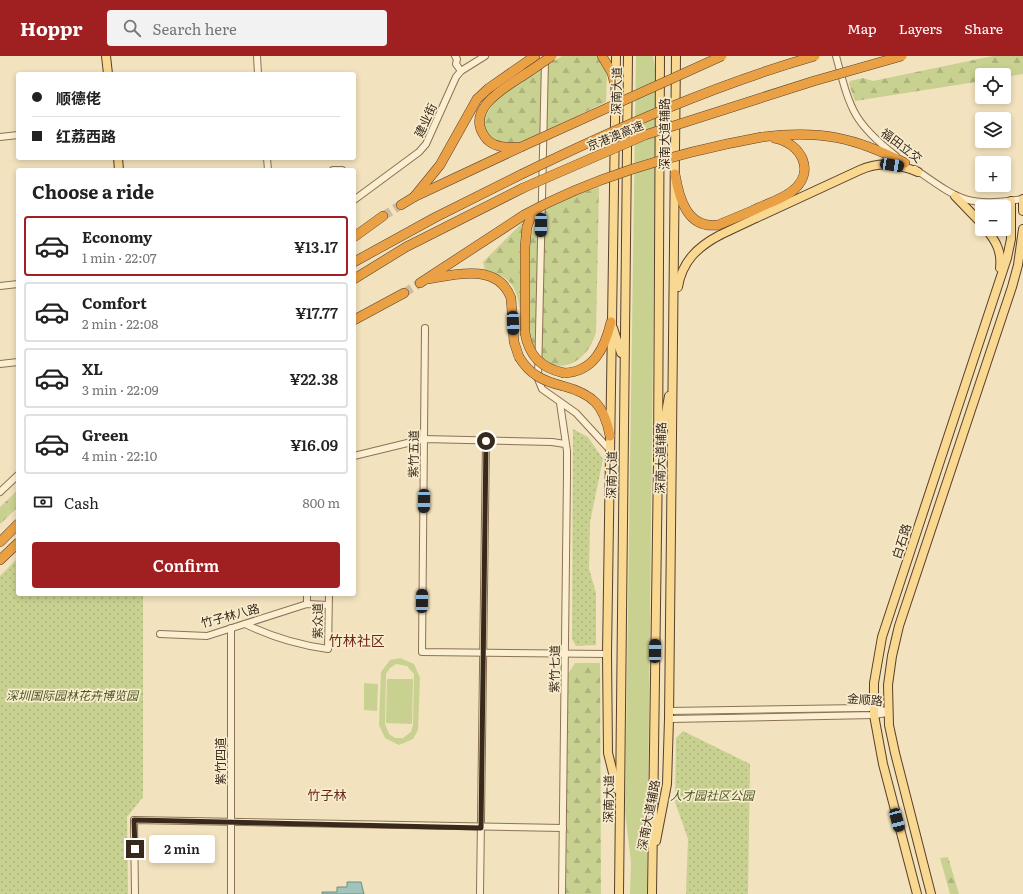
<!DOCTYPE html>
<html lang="en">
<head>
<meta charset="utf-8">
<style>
  body { margin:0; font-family:Literata,"Noto Sans SC",serif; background:#f2f2f2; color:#222; height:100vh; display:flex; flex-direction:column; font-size:15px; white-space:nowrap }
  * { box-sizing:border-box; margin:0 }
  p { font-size:13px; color:#767676 }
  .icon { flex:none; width:22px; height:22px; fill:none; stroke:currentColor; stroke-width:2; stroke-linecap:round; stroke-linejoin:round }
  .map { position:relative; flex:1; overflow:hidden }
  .panel { position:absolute; left:16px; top:112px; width:340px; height:428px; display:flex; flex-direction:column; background:#fff; border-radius:4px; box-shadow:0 2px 6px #0003 }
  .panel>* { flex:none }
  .guide { position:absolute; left:16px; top:16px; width:340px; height:88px; border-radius:4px; box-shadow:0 2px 6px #0003; display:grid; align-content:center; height:88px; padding:0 16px; background:#fff }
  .tools { position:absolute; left:975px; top:12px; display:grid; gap:8px }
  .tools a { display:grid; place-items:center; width:36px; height:36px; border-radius:4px; background:#fff; box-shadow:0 2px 6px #0003; font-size:20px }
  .end { position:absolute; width:18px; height:18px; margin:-9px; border:5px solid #39291b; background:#fff; box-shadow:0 0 0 2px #fff }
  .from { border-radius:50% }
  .bubble { position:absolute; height:28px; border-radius:4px; background:#fff; box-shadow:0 2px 6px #0003; font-size:13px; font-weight:600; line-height:28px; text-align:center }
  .car { position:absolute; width:12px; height:24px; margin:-12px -6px; border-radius:5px; box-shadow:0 0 3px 1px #0007; background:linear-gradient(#222 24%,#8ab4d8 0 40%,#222 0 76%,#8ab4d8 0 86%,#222 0) }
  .guide b { display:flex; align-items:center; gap:14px; height:38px; font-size:15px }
  .guide b+b { border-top:1px solid #e0e0e0 }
  .guide i { width:10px; height:10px; background:#222 }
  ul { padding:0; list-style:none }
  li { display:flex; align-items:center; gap:12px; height:60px; margin:0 8px 6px; padding:0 8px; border:2px solid #e0e0e0; border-radius:4px }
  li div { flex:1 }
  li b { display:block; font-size:15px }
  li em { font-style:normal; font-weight:600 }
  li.on { border-color:#a01f21 }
  li>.icon { width:36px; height:36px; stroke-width:1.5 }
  h2 { padding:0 16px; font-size:18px; line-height:48px }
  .pay { display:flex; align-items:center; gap:10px; height:44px; padding:0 16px; font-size:15px }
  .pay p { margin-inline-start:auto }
  .cta { display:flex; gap:8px; margin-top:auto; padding:8px 16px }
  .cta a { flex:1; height:46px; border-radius:4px; background:#a01f21; color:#fff; font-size:16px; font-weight:600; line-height:46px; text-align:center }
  header { display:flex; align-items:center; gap:24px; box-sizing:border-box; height:56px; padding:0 20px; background:#a01f21; color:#fff }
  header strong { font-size:19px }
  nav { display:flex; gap:22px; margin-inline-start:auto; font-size:14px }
  .search { width:280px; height:36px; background:#f2f2f2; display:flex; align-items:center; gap:10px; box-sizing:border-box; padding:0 14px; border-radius:4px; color:#767676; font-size:15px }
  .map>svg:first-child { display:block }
  .grass { fill:#c9d191; fill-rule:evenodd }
  .forest { fill:url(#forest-firs) }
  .park { fill:url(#park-dots) }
  .water { fill:#a2c3b9; stroke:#689187 }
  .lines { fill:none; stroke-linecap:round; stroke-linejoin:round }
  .highway-tunnel { stroke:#cdbd9d; stroke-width:9; stroke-dasharray:9 4.5; stroke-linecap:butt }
  .minor-casing { stroke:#8b7255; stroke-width:8 }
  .major-casing { stroke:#593f2a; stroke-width:10 }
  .highway-casing { stroke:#593f2a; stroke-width:10 }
  .minor { stroke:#fcefd1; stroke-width:6 }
  .major { stroke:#f9d891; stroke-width:8 }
  .highway { stroke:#eaa145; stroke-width:9 }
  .major-bridge-casing { stroke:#593f2a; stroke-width:10; stroke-linecap:butt }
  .highway-bridge-casing { stroke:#593f2a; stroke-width:10; stroke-linecap:butt }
  .major-bridge { stroke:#f9d891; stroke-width:8 }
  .highway-bridge { stroke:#eaa145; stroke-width:9 }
  .route { stroke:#39291b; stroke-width:5 }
  .labels { text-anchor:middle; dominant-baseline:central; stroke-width:3.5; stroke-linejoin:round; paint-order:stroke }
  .street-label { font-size:12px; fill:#39291b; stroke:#f8ecce }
  .park-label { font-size:12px; font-style:italic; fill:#4a5820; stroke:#f8ecce }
  .neighbourhood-label { font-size:13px; fill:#6a2716; stroke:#f8ecce }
  .quarter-label { font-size:14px; fill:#6a2716; stroke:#f8ecce }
</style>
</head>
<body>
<header>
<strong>Hoppr</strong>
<div class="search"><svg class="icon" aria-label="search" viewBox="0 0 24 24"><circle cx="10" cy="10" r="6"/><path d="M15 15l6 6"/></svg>Search here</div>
<nav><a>Map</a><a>Layers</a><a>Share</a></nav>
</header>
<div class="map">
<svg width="1023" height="838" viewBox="0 0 1023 838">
  <defs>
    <pattern id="forest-firs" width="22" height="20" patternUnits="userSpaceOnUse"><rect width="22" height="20" fill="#c9d191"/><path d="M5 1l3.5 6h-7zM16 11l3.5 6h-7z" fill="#adb37c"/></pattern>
    <pattern id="park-dots" width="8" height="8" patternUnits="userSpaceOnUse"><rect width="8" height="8" fill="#c9d191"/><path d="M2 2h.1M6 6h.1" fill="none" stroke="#adb37c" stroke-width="1.8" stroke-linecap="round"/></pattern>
  </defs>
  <rect width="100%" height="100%" fill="#f2e2be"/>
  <g class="grass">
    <polygon points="636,0 653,0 656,17 647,838 630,838 631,806 625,756"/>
    <path d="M400 602 414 608 420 622 418 674 413 683 399 689 385 682 379 669 381 616 390 604ZM396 608 407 610 414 618 413 669 411 676 403 682H395L389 678 385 668 386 618 390 612Z"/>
    <polygon points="387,623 413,623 412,668 386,667"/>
    <polygon points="364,627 378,628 377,655 364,654"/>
  </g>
  <g class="forest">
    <polygon points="562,0 598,0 607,18 606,46 519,88 496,86 490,80 484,71 484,62 495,45 504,37"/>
    <polygon points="993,0 1023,0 1023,18 1004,21 1004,19 982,19 982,25 855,45 849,28 850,25 863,22 873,25"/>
    <path d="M599 131 596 276C587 311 548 325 533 288 525 269 528 204 531 182 532 174 536 164 542 158 555 143 582 138 599 131Z"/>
    <path d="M525 164 523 170 520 257C517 231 512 221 485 214L483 206Z"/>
    <polygon points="18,434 18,451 0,468 0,451"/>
    <polygon points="575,607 600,607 601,838 566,838 568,618"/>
    <polygon points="948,801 959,838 950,838 940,802"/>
  </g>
  <g class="park">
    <polygon points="573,373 588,381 603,403 590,466 589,513 596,537 596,589 576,590 572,583"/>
    <polygon points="18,502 18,538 143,538 143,741 127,761 128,838 0,838 0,520"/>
    <polygon points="683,675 750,708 748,838 686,838 688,783 675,746 676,682"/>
  </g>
  <polygon class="water" points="347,826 361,826 364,838 322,838 322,836 337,836 337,831 347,831"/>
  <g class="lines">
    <g class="highway-tunnel">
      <polyline points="383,160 401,149"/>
      <polyline points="404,237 420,227"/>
    </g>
    <defs>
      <g id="minor">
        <polyline points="257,0 258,18"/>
        <polyline points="455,0 457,3 456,8 461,15"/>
        <path d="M836 0C850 52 852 66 896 100"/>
        <polyline points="545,4 538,323 542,333 576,357 610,394"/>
        <polyline points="0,81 18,79"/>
        <polyline points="267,102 268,114"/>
        <path d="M915 113C961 145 966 151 1023 143"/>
        <polyline points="333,114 342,114"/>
        <polyline points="354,144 419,96 426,88 456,21 461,15 485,0"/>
        <polyline points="0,230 18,228"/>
        <polyline points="425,272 422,596 607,598"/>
        <polyline points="0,308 18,306"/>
        <polyline points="560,347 567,395 567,419 562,838"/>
        <polyline points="354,400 424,383 552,386 565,388"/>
        <polyline points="0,436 18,419"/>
        <polyline points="307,538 307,548"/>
        <path d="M245 568C272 581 298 589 328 593L329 538"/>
        <polyline points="231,572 231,838"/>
        <polyline points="160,578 207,580 307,548 328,549"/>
        <polyline points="669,655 861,652 874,652 888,656"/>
        <polyline points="669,663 874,659 887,657"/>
        <polyline points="135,838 134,764 563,772"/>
        <polyline points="480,838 486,385"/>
      </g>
      <g id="major">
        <polyline points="106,0 108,18"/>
        <polyline points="616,0 607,598 608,697 617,733"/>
        <polyline points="118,102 119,114"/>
        <polyline points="955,140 982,168"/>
        <polyline points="1023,143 1023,155"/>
        <path d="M756 162 860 114C880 105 898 108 918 116"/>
        <path d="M986 173C996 185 1002 196 1000 212"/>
        <path d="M678 231C682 206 697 191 720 179"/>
        <polyline points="613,272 621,297"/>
        <polyline points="662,379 669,340"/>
        <polyline points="656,785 667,728 669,663 676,0"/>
        <polyline points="619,838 628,0"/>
        <polyline points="652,838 658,406 660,0"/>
        <polyline points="917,838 883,708 874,659 874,627 882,581 1007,202 1011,183 1011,145"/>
        <polyline points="931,838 895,697 889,669 888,629 892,600 899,570 1012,231 1018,209 1023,173"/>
      </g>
      <g id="highway">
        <polyline points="602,0 612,17 615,29"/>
        <path d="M762 81C820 74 854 81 905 107"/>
        <path d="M516 91C504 92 492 91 485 81 464 52 508 30 527 17"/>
        <path d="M675 118C679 142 687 173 718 169"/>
        <polyline points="414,141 440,109 477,43 489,32 535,0"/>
        <polyline points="401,149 414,141 521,91"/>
        <path d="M754 154C766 148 780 144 791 136 817 117 802 87 774 82"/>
        <polyline points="354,181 383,160"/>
        <polyline points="354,206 436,161 522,118"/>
        <polyline points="354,223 406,191 523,132"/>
        <path d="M428 223C456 218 498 207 511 242L514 286 519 301"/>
        <polyline points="420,227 524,159"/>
        <polyline points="354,264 404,237"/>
        <polyline points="525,277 525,191 527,171"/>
        <path d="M564 317C594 316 605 291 611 266"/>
        <path d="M563 330C593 338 604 349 610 380"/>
        <polyline points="0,486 18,468"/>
        <polyline points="0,504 18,487"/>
      </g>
    </defs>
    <use href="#minor" class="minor-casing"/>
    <use href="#major" class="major-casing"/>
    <use href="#highway" class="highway-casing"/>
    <use href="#minor" class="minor"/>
    <use href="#major" class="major"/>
    <use href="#highway" class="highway"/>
    <defs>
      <polyline id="major-bridge" points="720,179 756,162"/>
      <g id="highway-bridge">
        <polyline points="527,17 552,0"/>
        <polyline points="521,91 722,0"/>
        <path d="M522 118C617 72 714 29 815 0"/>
        <polyline points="523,132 645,79 814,25 902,0"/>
        <path d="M524 159C597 119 680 96 762 81"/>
        <polyline points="718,169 754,154"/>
        <polyline points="527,171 530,163 537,153"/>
        <path d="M525 277C529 300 541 312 564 317"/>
        <path d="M519 301C530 319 543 325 563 330"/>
      </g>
    </defs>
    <use href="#major-bridge" class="major-bridge-casing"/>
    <use href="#highway-bridge" class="highway-bridge-casing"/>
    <use href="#major-bridge" class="major-bridge"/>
    <use href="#highway-bridge" class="highway-bridge"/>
  </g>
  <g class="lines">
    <polyline class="route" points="135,793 134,764 481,772 486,385"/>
  </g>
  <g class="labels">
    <g class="street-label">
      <text transform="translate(616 35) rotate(-89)">深南大道</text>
      <text transform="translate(425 64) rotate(-65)">建业街</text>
      <text transform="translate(664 78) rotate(-90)">深南大道辅路</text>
      <text transform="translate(615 79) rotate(-22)">京港澳高速</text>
      <text transform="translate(902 89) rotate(37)">福田立交</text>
      <text transform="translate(413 398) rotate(-89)">紫竹五道</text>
      <text transform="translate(660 402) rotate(-89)">深南大道辅路</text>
      <text transform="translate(611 419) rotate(-89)">深南大道</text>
      <text transform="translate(901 485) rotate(-72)">白石路</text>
      <text transform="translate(230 559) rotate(-15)">竹子林八路</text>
      <text transform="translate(317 565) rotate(-89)">紫众道</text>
      <text transform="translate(554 613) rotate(-89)">紫竹七道</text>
      <text transform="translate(865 643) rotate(5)">金顺路</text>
      <text transform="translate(220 705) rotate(-90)">紫竹四道</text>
      <text transform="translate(608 743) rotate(-89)">深南大道</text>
      <text transform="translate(648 759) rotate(-79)">深南大道辅路</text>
    </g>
    <g class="park-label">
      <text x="72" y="639">深圳国际园林花卉博览园</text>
      <text x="712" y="739">人才园社区公园</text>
    </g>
    <g class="neighbourhood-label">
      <text x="327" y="738">竹子林</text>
    </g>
    <g class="quarter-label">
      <text x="357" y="584">竹林社区</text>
    </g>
  </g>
</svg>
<div class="tools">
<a><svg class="icon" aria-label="locate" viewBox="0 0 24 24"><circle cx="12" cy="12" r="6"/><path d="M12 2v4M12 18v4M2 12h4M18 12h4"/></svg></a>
<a><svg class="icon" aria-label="layers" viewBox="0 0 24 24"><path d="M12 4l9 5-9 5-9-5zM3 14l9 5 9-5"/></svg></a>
<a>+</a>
<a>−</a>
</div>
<i class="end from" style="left:486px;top:385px"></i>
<i class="end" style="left:135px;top:793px"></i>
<div class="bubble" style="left:149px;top:779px;width:66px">2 min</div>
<i class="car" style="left:892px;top:109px;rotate:99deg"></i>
<i class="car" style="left:541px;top:169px;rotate:181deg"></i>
<i class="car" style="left:513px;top:267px;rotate:178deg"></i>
<i class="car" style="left:424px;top:445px;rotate:181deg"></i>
<i class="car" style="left:422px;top:545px;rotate:1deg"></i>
<i class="car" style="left:655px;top:595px;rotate:1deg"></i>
<i class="car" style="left:897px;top:764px;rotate:165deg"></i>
<div class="guide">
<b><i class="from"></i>顺德佬</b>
<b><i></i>红荔西路</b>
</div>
<section class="panel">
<h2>Choose a ride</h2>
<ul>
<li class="on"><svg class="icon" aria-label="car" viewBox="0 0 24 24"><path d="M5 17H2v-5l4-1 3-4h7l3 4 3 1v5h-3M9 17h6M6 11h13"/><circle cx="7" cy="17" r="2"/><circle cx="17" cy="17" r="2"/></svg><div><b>Economy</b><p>1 min · 22:07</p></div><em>¥13.17</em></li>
<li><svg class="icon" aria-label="car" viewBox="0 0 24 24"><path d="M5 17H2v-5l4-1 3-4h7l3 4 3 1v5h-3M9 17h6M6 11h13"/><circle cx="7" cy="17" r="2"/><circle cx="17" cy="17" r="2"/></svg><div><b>Comfort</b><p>2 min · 22:08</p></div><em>¥17.77</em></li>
<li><svg class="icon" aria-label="car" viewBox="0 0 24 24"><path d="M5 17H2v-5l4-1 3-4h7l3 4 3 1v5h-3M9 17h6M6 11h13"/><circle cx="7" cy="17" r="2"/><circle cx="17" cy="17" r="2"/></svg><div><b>XL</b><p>3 min · 22:09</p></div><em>¥22.38</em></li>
<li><svg class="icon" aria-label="car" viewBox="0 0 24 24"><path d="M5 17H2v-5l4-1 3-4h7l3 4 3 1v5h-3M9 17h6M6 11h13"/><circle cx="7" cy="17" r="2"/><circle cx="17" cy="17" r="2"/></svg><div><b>Green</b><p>4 min · 22:10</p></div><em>¥16.09</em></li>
</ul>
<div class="pay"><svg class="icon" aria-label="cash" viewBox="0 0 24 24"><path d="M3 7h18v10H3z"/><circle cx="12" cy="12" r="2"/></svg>Cash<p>800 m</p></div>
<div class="cta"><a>Confirm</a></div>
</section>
</div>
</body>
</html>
